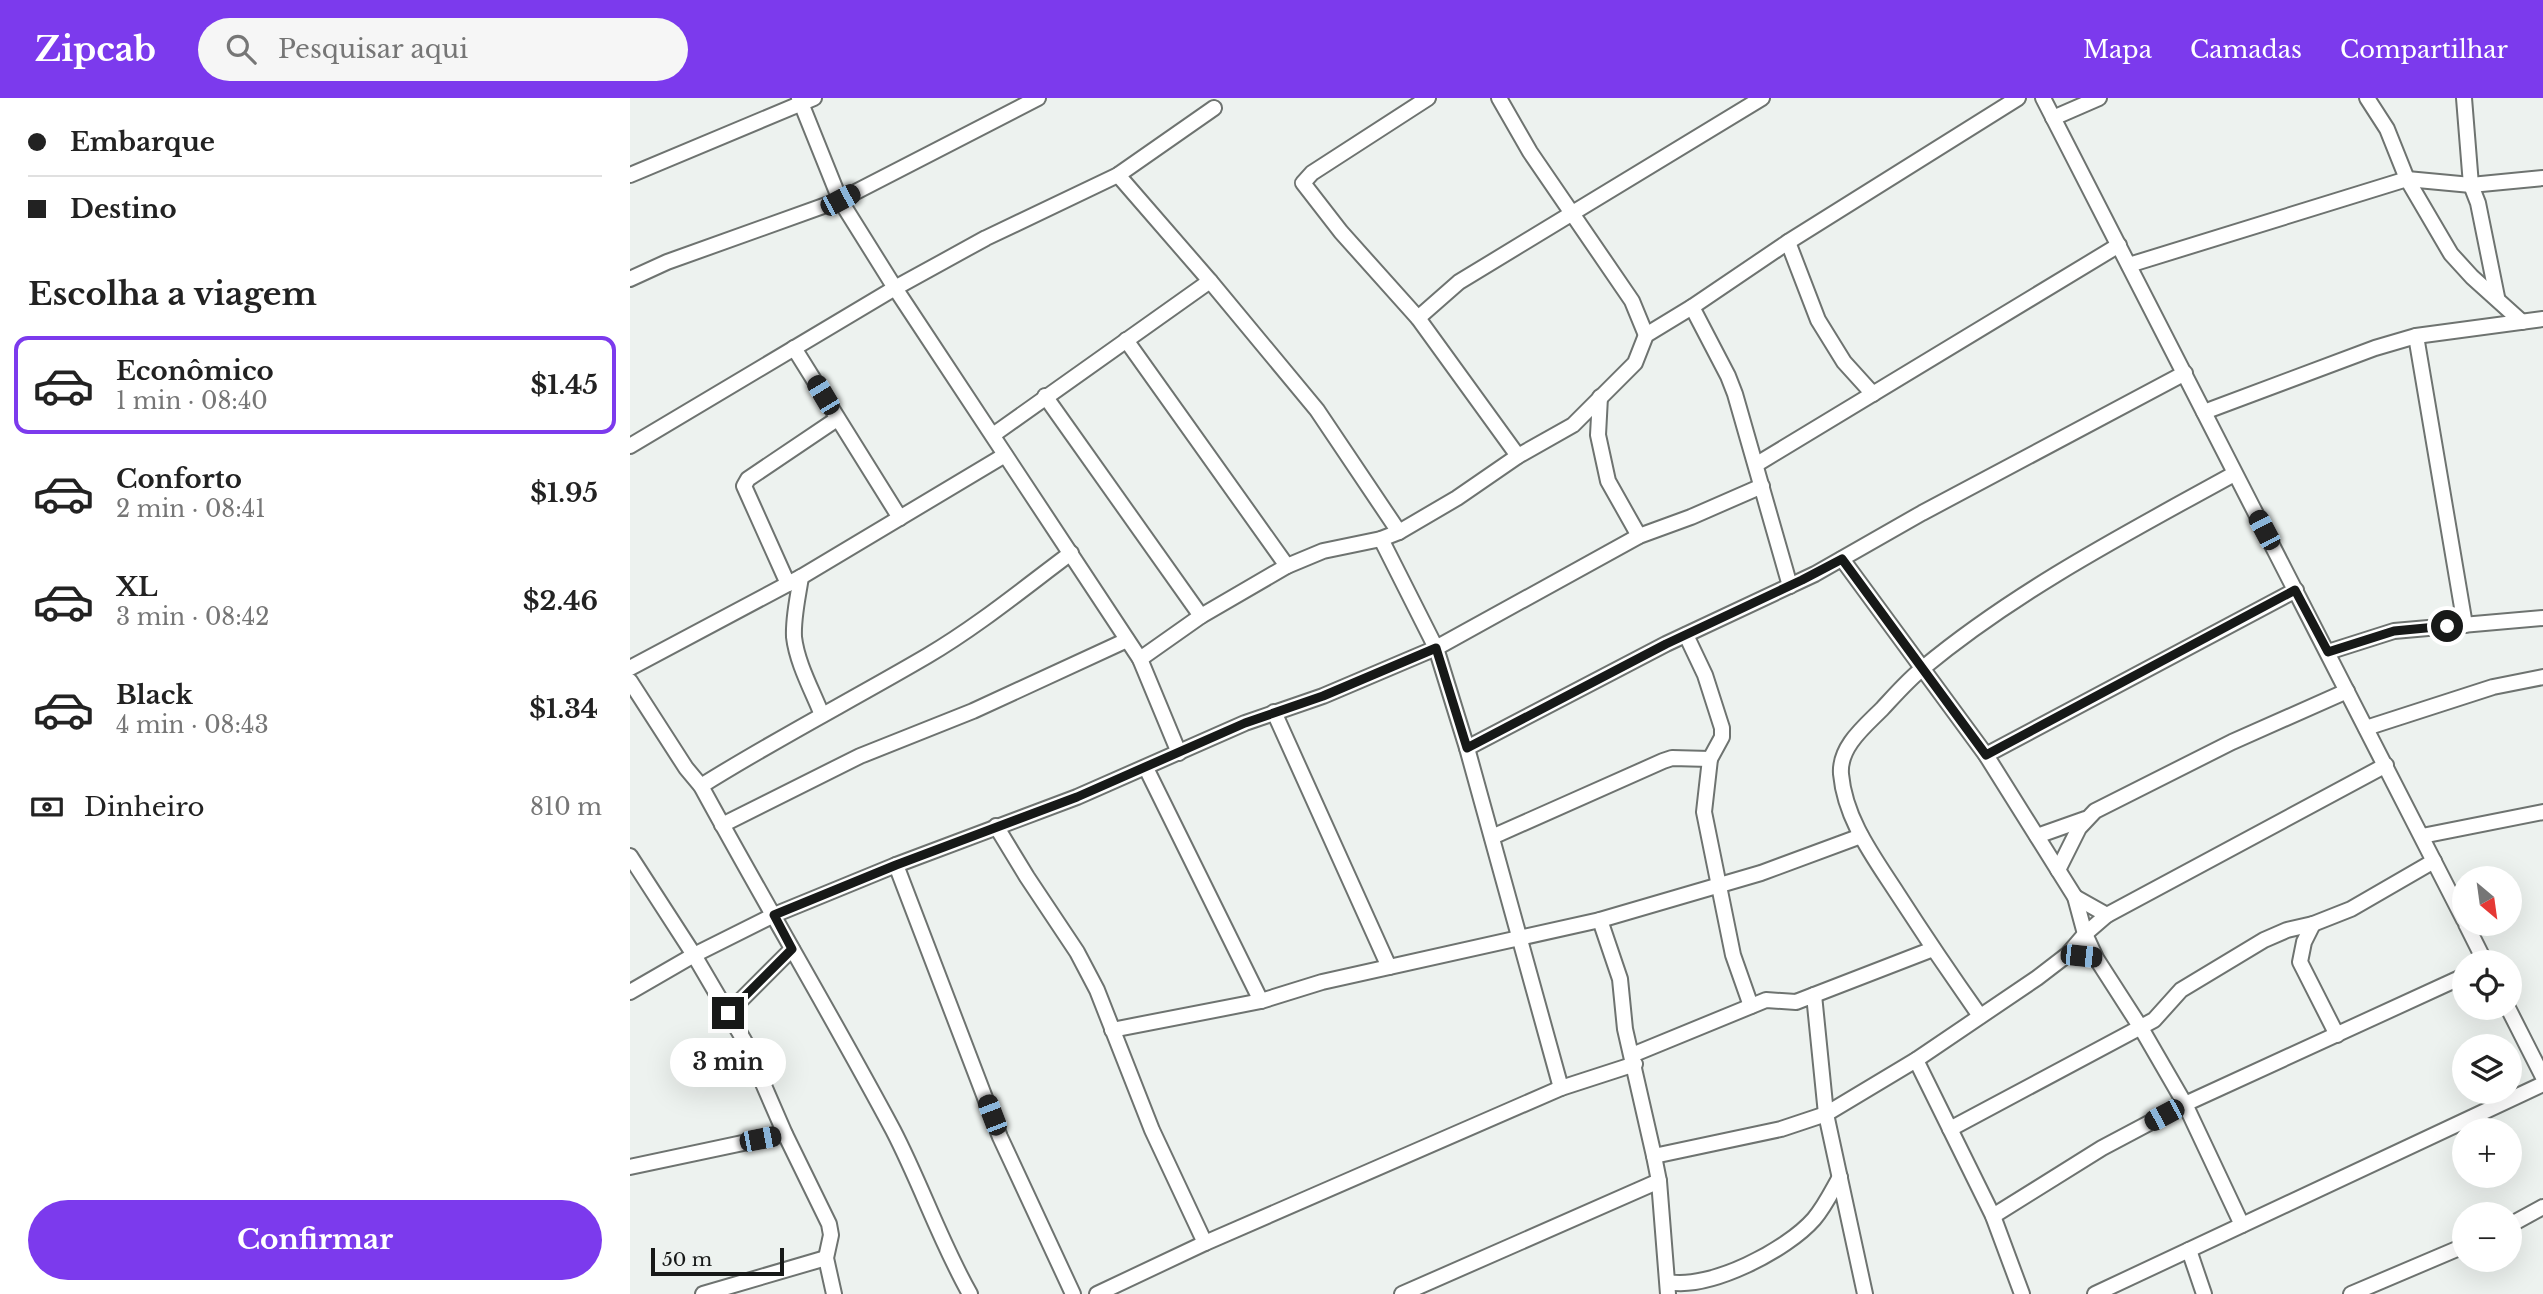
<!DOCTYPE html>
<html lang="pt">
<head>
<meta charset="utf-8">
<style>
  body { margin:0; font-family:"Libre Baskerville",serif; background:#f6f6f6; color:#222; height:100vh; display:flex; flex-direction:column; font-size:26px; white-space:nowrap }
  * { box-sizing:border-box; margin:0 }
  p { font-size:23px; color:#767676 }
  .icon { flex:none; width:38px; height:38px; fill:none; stroke:currentColor; stroke-width:2; stroke-linecap:round; stroke-linejoin:round }
  .map { position:relative; flex:1; overflow:hidden }
  .details { display:flex; flex-direction:column; background:#fff; width:630px }
  .details>* { flex:none }
  .top-card { display:grid; align-content:center; height:154px; padding:0 28px; background:#fff }
  .needle { width:46px; rotate:151deg }
  .tools { position:absolute; left:1822px; top:768px; display:grid; gap:14px }
  .tools a { display:grid; place-items:center; width:70px; height:70px; border-radius:50%; background:#fff; box-shadow:0 7px 28px #0002; font-size:35px }
  .scale { position:absolute; left:21px; bottom:18px; width:133px; box-sizing:border-box; padding-left:7px; border:4px solid #171918; border-top:0; font-size:19px; line-height:24px; white-space:nowrap; color:#171918; -webkit-text-stroke:5px #edf2ef; paint-order:stroke }
  .end { position:absolute; width:32px; height:32px; margin:-16px; border:9px solid #171918; background:#fff; box-shadow:0 0 0 4px #fff }
  .from { border-radius:50% }
  .bubble { position:absolute; height:49px; border-radius:24px; background:#fff; box-shadow:0 7px 28px #0002; font-size:23px; font-weight:700; line-height:49px; text-align:center }
  .car { position:absolute; width:21px; height:42px; margin:-21px -10px; border-radius:9px; box-shadow:0 0 5px 2px #0007; background:linear-gradient(#222 24%,#8ab4d8 0 40%,#222 0 76%,#8ab4d8 0 86%,#222 0) }
  .top-card b { display:flex; align-items:center; gap:24px; height:66px; font-size:26px }
  .top-card b+b { border-top:2px solid #e0e0e0 }
  .top-card i { width:18px; height:18px; background:#222 }
  ul { padding:0; list-style:none }
  li { display:flex; align-items:center; gap:21px; height:98px; margin:0 14px 10px; padding:0 14px; border:4px solid transparent; border-radius:14px }
  li div { flex:1 }
  li b { display:block; font-size:26px }
  li em { font-style:normal; font-weight:700 }
  li.current { border-color:#7c3aed }
  li>.icon { width:63px; height:63px; stroke-width:1.5 }
  h2 { padding:0 28px; font-size:32px; line-height:84px }
  .pay { display:flex; align-items:center; gap:18px; height:77px; padding:0 28px; font-size:26px }
  .pay p { margin-inline-start:auto }
  .primary-button { display:flex; gap:14px; margin-top:auto; padding:14px 28px }
  .primary-button a { flex:1; height:80px; border-radius:42px; background:#7c3aed; color:#fff; font-size:28px; font-weight:700; line-height:80px; text-align:center }
  header { display:flex; align-items:center; gap:42px; box-sizing:border-box; height:98px; padding:0 35px; background:#7c3aed; color:#fff }
  header strong { font-size:33px }
  nav { display:flex; gap:38px; margin-inline-start:auto; font-size:24px }
  .search { width:490px; height:63px; background:#f6f6f6; display:flex; align-items:center; gap:18px; box-sizing:border-box; padding:0 24px; border-radius:38px; color:#767676; font-size:26px }
  main { display:flex; flex:1; min-height:0 }
  .map>svg:first-child { display:block }
  .lines { fill:none; stroke-linecap:round; stroke-linejoin:round }
  .minor-casing { stroke:#6e7370; stroke-width:18 }
  .minor { stroke:#fff; stroke-width:14 }
  .route { stroke:#171918; stroke-width:9 }
</style>
</head>
<body>
<header>
<strong>Zipcab</strong>
<div class="search"><svg class="icon" aria-label="search" viewBox="0 0 24 24"><circle cx="10" cy="10" r="6"/><path d="M15 15l6 6"/></svg>Pesquisar aqui</div>
<nav><a>Mapa</a><a>Camadas</a><a>Compartilhar</a></nav>
</header>
<main>
<section class="details">
<div class="top-card">
<b><i class="from"></i>Embarque</b>
<b><i></i>Destino</b>
</div>
<h2>Escolha a viagem</h2>
<ul>
<li class="current"><svg class="icon" aria-label="car" viewBox="0 0 24 24"><path d="M5 17H2v-5l4-1 3-4h7l3 4 3 1v5h-3M9 17h6M6 11h13"/><circle cx="7" cy="17" r="2"/><circle cx="17" cy="17" r="2"/></svg><div><b>Econômico</b><p>1 min · 08:40</p></div><em>$1.45</em></li>
<li><svg class="icon" aria-label="car" viewBox="0 0 24 24"><path d="M5 17H2v-5l4-1 3-4h7l3 4 3 1v5h-3M9 17h6M6 11h13"/><circle cx="7" cy="17" r="2"/><circle cx="17" cy="17" r="2"/></svg><div><b>Conforto</b><p>2 min · 08:41</p></div><em>$1.95</em></li>
<li><svg class="icon" aria-label="car" viewBox="0 0 24 24"><path d="M5 17H2v-5l4-1 3-4h7l3 4 3 1v5h-3M9 17h6M6 11h13"/><circle cx="7" cy="17" r="2"/><circle cx="17" cy="17" r="2"/></svg><div><b>XL</b><p>3 min · 08:42</p></div><em>$2.46</em></li>
<li><svg class="icon" aria-label="car" viewBox="0 0 24 24"><path d="M5 17H2v-5l4-1 3-4h7l3 4 3 1v5h-3M9 17h6M6 11h13"/><circle cx="7" cy="17" r="2"/><circle cx="17" cy="17" r="2"/></svg><div><b>Black</b><p>4 min · 08:43</p></div><em>$1.34</em></li>
</ul>
<div class="pay"><svg class="icon" aria-label="cash" viewBox="0 0 24 24"><path d="M3 7h18v10H3z"/><circle cx="12" cy="12" r="2"/></svg>Dinheiro<p>810 m</p></div>
<div class="primary-button"><a>Confirmar</a></div>
</section>
<div class="map">
<svg width="1913" height="1196" viewBox="0 0 1913 1196">
  <rect width="100%" height="100%" fill="#edf2ef"/>
  <g class="lines">
    <defs>
      <g id="minor">
        <polyline points="169,0 210,102 265,190 510,561 549,655"/>
        <polyline points="798,0 682,75 673,85 711,134 788,220 888,358"/>
        <polyline points="869,0 900,54 1002,203 1016,237"/>
        <path d="M1413 0C1551 275 1696 547 1834 822"/>
        <polyline points="1737,0 1757,31 1777,81 1821,156 1842,179 1892,224"/>
        <polyline points="1834,0 1841,87 1848,105 1867,199"/>
        <polyline points="1423,20 1469,0"/>
        <polyline points="0,77 184,0"/>
        <polyline points="488,77 580,183 687,312 769,434"/>
        <polyline points="1158,144 1188,222 1214,264 1243,296"/>
        <polyline points="1499,167 1777,81 1841,87 1913,80"/>
        <polyline points="0,181 37,164 210,102 408,0"/>
        <polyline points="1062,209 1098,278 1105,296 1160,488"/>
        <polyline points="788,220 829,184 1132,0"/>
        <polyline points="1786,238 1835,527"/>
        <polyline points="496,242 657,468"/>
        <polyline points="164,250 270,420"/>
        <polyline points="415,298 571,518"/>
        <polyline points="970,299 968,337 978,383 1009,438"/>
        <polyline points="1574,314 1745,250 1786,238 1913,221"/>
        <polyline points="363,337 580,183"/>
        <polyline points="0,348 265,190 356,140 488,77 584,10"/>
        <polyline points="1127,366 1489,147"/>
        <polyline points="751,441 806,550 837,650 931,990"/>
        <polyline points="1212,461 1356,657 1445,799 1455,836 1466,860 1511,930 1555,1006 1612,1127"/>
        <path d="M171 479C168 499 163 519 164 539 167 565 182 592 192 617"/>
        <polyline points="158,486 114,388 118,381 207,321"/>
        <polyline points="1056,537 1075,577 1092,630 1092,639 1080,661 1074,714 1103,857 1121,908"/>
        <polyline points="1698,554 1764,533 1913,520"/>
        <polyline points="510,561 571,518 657,468 693,453 751,441 769,434 827,400 888,358 943,327 1005,265 1016,237 1062,209 1158,144 1388,0"/>
        <polyline points="0,570 171,479 375,357"/>
        <path d="M0 583 56 670 71 688C134 804 201 916 263 1032 291 1086 310 1143 340 1196"/>
        <polyline points="644,614 759,869"/>
        <polyline points="1736,630 1863,589 1913,579"/>
        <polyline points="837,650 1036,546 1185,476 1292,415 1555,275"/>
        <polyline points="1356,657 1666,492"/>
        <polyline points="516,670 631,903"/>
        <path d="M71 688C144 642 222 602 297 558 348 528 394 490 441 455"/>
        <polyline points="92,727 230,658 343,613 497,542"/>
        <polyline points="366,728 397,779 447,854 467,892 522,1032 575,1145"/>
        <polyline points="1407,738 1455,721"/>
        <polyline points="1792,738 1913,714"/>
        <polyline points="862,739 1033,663 1042,660 1080,661"/>
        <polyline points="0,758 64,857 115,944 155,1036 199,1126 201,1137 196,1160 204,1196"/>
        <polyline points="266,767 370,1039 443,1196"/>
        <polyline points="1428,772 1449,730 1465,713 1602,644 1717,593"/>
        <polyline points="1445,799 1477,817"/>
        <polyline points="970,822 990,881 995,931 1024,1058 1029,1083 1038,1196"/>
        <polyline points="1683,826 1674,844 1670,864 1707,937"/>
        <polyline points="1836,826 1855,864"/>
        <polyline points="0,894 64,857 144,817 266,767 447,699 615,625 693,598 806,550 1009,438 1061,419 1132,388"/>
        <polyline points="1184,897 1303,851"/>
        <polyline points="1878,910 1913,979"/>
        <polyline points="98,915 162,851"/>
        <path d="M1350 918C1321 877 1294 837 1267 795 1243 758 1215 721 1211 676 1209 649 1234 629 1252 611 1265 597 1278 582 1293 570 1387 492 1497 435 1604 376"/>
        <polyline points="482,932 631,903 692,884 970,822 1131,775 1231,738"/>
        <polyline points="1002,957 1136,902 1166,904 1184,897 1196,1016 1235,1196"/>
        <polyline points="1286,962 1363,1118 1392,1196"/>
        <polyline points="1320,1031 1524,922 1551,892 1634,842 1657,832 1683,826 1721,811 1804,763"/>
        <polyline points="1024,1058 1151,1031 1196,1016 1286,962 1407,880 1437,857 1455,836 1477,817 1756,667"/>
        <polyline points="0,1069 155,1036"/>
        <polyline points="1363,1118 1472,1050 1555,1006 1834,878"/>
        <polyline points="1880,1127 1913,1109"/>
        <polyline points="1559,1152 1574,1196"/>
        <path d="M1038 1184C1080 1192 1157 1152 1184 1121 1195 1108 1202 1093 1210 1079"/>
        <polyline points="73,1196 196,1160"/>
        <polyline points="467,1196 575,1145 931,990 1005,966"/>
        <polyline points="772,1196 1029,1083"/>
        <polyline points="1465,1196 1913,986"/>
        <polyline points="1721,1196 1834,1148"/>
      </g>
    </defs>
    <use href="#minor" class="minor-casing"/>
    <use href="#minor" class="minor"/>
  </g>
  <g class="lines">
    <polyline class="route" points="98,915 162,851 144,817 266,767 447,699 615,625 693,598 806,550 837,650 1036,546 1172,482 1212,461 1356,657 1665,492 1698,554 1764,533 1817,528"/>
  </g>
</svg>
<div class="tools">
<a><svg class="needle" viewBox="-14 -14 28 28"><path d="M0-13l5 13h-10z" fill="#e53935"/><path d="M0 13l5-13h-10z" fill="#767676"/></svg></a>
<a><svg class="icon" aria-label="locate" viewBox="0 0 24 24"><circle cx="12" cy="12" r="6"/><path d="M12 2v4M12 18v4M2 12h4M18 12h4"/></svg></a>
<a><svg class="icon" aria-label="layers" viewBox="0 0 24 24"><path d="M12 4l9 5-9 5-9-5zM3 14l9 5 9-5"/></svg></a>
<a>+</a>
<a>−</a>
</div>
<div class="scale">50 m</div>
<i class="end from" style="left:1817px;top:528px"></i>
<i class="end" style="left:98px;top:915px"></i>
<div class="bubble" style="left:40px;top:940px;width:116px">3 min</div>
<i class="car" style="left:210px;top:102px;rotate:62deg"></i>
<i class="car" style="left:193px;top:297px;rotate:329deg"></i>
<i class="car" style="left:1634px;top:432px;rotate:332deg"></i>
<i class="car" style="left:1451px;top:858px;rotate:96deg"></i>
<i class="car" style="left:362px;top:1017px;rotate:339deg"></i>
<i class="car" style="left:1534px;top:1017px;rotate:242deg"></i>
<i class="car" style="left:130px;top:1041px;rotate:79deg"></i>
</div>
</main>
</body>
</html>
